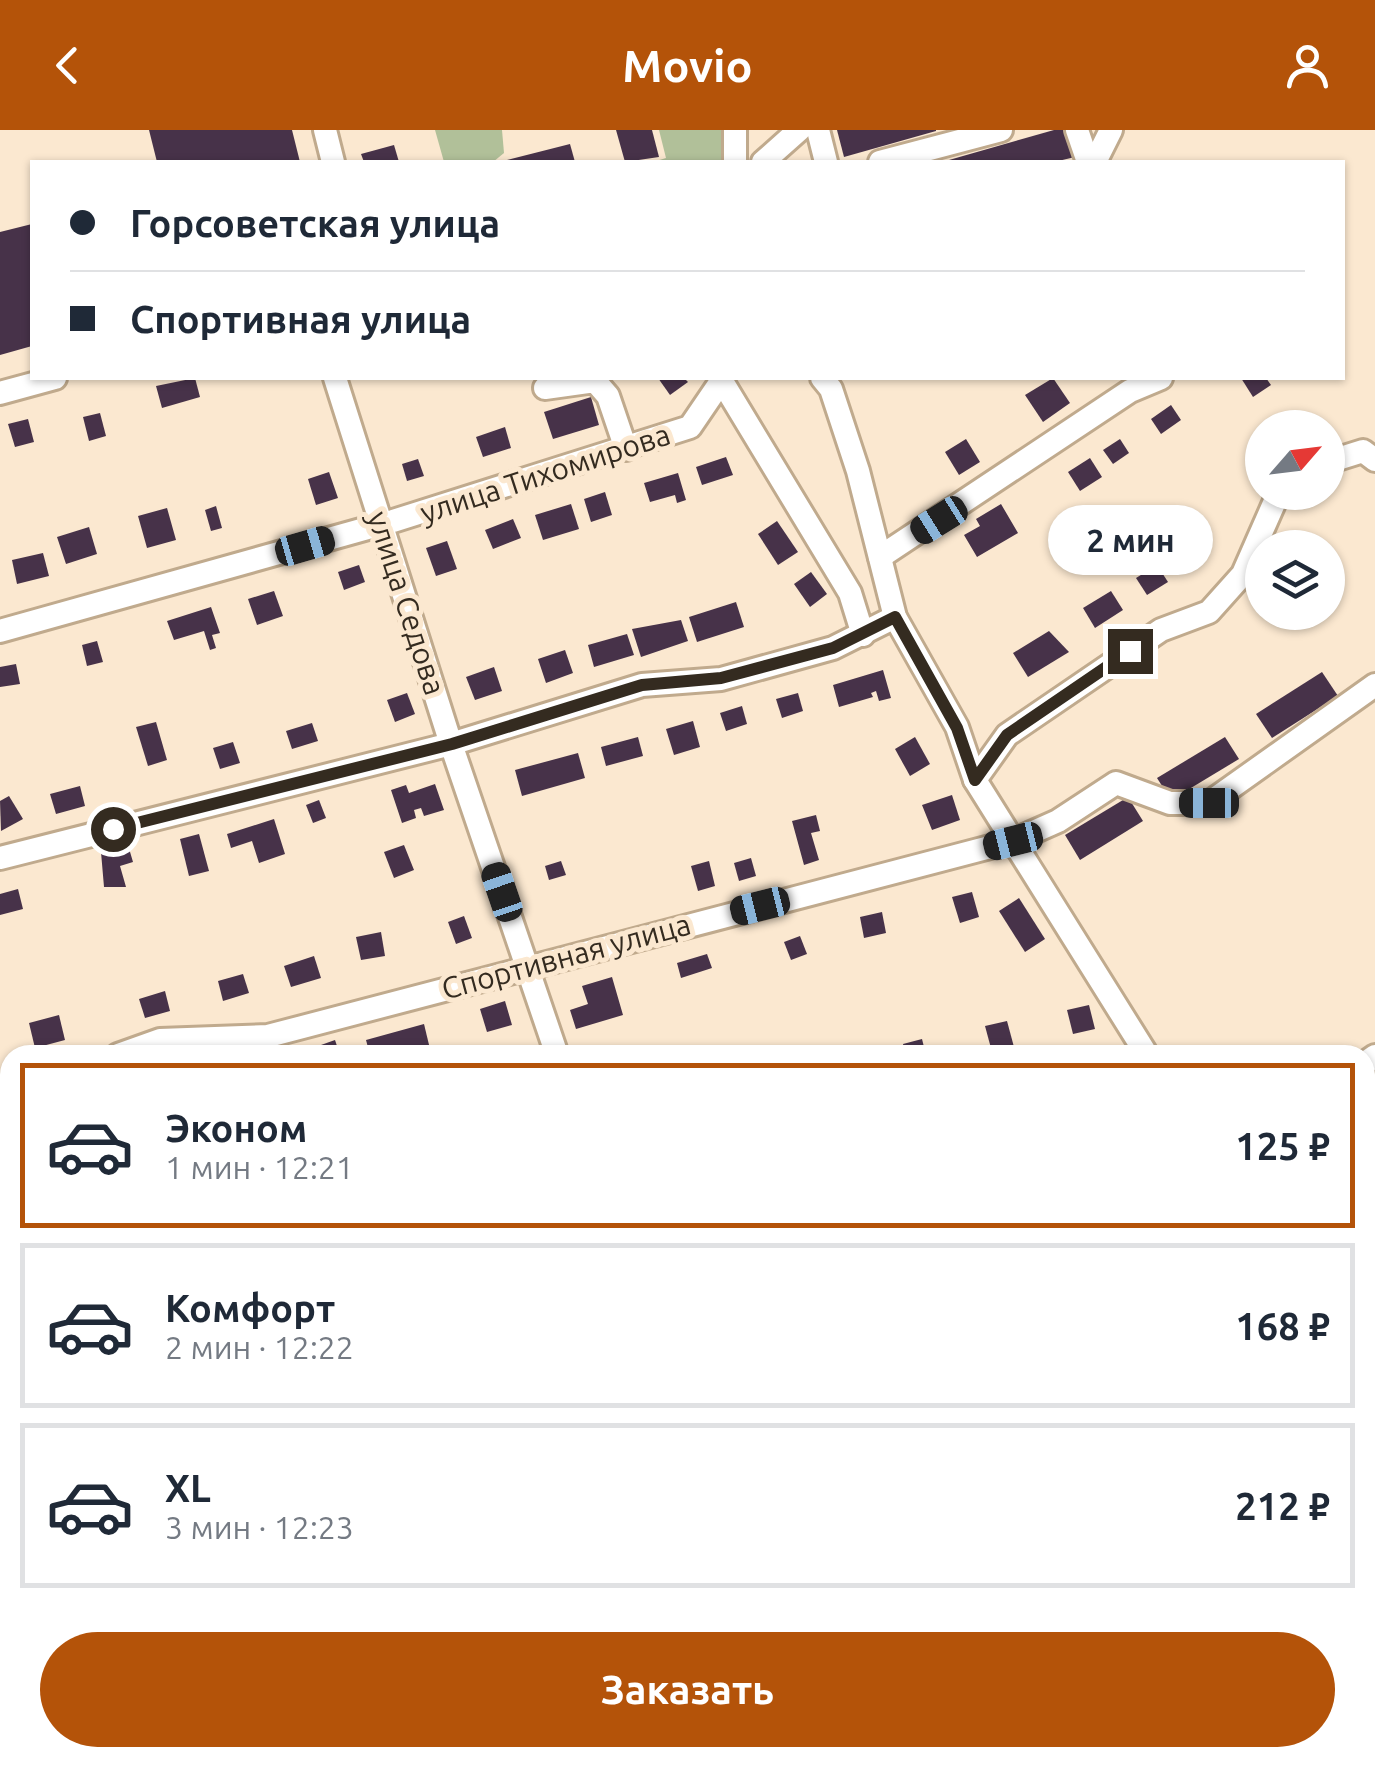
<!DOCTYPE html>
<html lang="ru">
<head>
<meta charset="utf-8">
<style>
  body { margin:0; font-family:Ubuntu,sans-serif; background:#f6f6f7; color:#1f2937; height:100vh; display:flex; flex-direction:column; font-size:38px; white-space:nowrap }
  * { box-sizing:border-box; margin:0 }
  p { font-size:32px; color:#747a83 }
  .icon { flex:none; width:55px; height:55px; fill:none; stroke:currentColor; stroke-width:2; stroke-linecap:round; stroke-linejoin:round }
  .map { position:relative; flex:1; overflow:hidden }
  .drawer { position:absolute; left:0px; top:915px; width:1375px; height:722px; display:flex; flex-direction:column; background:#fff; border-radius:30px 30px 0 0; box-shadow:0 2px 8px #0004 }
  .drawer>* { flex:none }
  .banner { position:absolute; left:30px; top:30px; width:1315px; height:220px; border-radius:0px; box-shadow:0 2px 8px #0004; display:grid; align-content:center; height:220px; padding:0 40px; background:#fff }
  .needle { width:65px; rotate:62deg }
  .tools { position:absolute; left:1245px; top:280px; display:grid; gap:20px }
  .tools a { display:grid; place-items:center; width:100px; height:100px; border-radius:50%; background:#fff; box-shadow:0 2px 8px #0004; font-size:50px }
  .end { position:absolute; width:45px; height:45px; margin:-22px; border:12px solid #342b20; background:#fff; box-shadow:0 0 0 5px #fff }
  .from { border-radius:50% }
  .bubble { position:absolute; height:70px; border-radius:35px; background:#fff; box-shadow:0 2px 8px #0004; font-size:32px; font-weight:700; line-height:70px; text-align:center }
  .car { position:absolute; width:30px; height:60px; margin:-30px -15px; border-radius:12px; box-shadow:0 0 8px 2px #0007; background:linear-gradient(#222 24%,#8ab4d8 0 40%,#222 0 76%,#8ab4d8 0 86%,#222 0) }
  .banner b { display:flex; align-items:center; gap:35px; height:95px; font-size:38px }
  .banner b+b { border-top:2px solid #e0e1e3 }
  .banner i { width:25px; height:25px; background:#1f2937 }
  ul { padding:18px 0 0; list-style:none }
  li { display:flex; align-items:center; gap:30px; height:165px; margin:0 20px 15px; padding:0 20px; border:5px solid #e0e1e3; border-radius:0px }
  li div { flex:1 }
  li b { display:block; font-size:38px }
  li em { font-style:normal; font-weight:700 }
  li.selected { border-color:#b45309 }
  li>.icon { width:90px; height:90px; stroke-width:1.5 }
  .cta { display:flex; gap:20px; margin-top:auto; padding:20px 40px }
  .cta a { flex:1; height:115px; border-radius:60px; background:#b45309; color:#fff; font-size:40px; font-weight:700; line-height:115px; text-align:center }
  header { display:flex; justify-content:space-between; align-items:center; height:130px; padding:0 40px; background:#b45309; color:#fff; font-size:45px; font-weight:700 }
  .map>svg:first-child { display:block }
  .green { fill:#b1c099 }
  .building { fill:#473249 }
  .lines { fill:none; stroke-linecap:round; stroke-linejoin:round }
  .minor-casing { stroke:#c0aa8d; stroke-width:28 }
  .minor { stroke:#fff; stroke-width:22 }
  .route { stroke:#342b20; stroke-width:12 }
  .labels { text-anchor:middle; dominant-baseline:central; stroke-width:10; stroke-linejoin:round; paint-order:stroke }
  .street-label { font-size:30px; fill:#342b20; stroke:#fbe8d0 }
</style>
</head>
<body>
<header><svg class="icon" aria-label="back" viewBox="0 0 24 24"><path d="M15 5l-7 7 7 7"/></svg>Movio<svg class="icon" aria-label="person" viewBox="0 0 24 24"><circle cx="12" cy="8" r="4"/><path d="M4 21q1-7 8-7t8 7"/></svg></header>
<div class="map">
<svg width="1375" height="1636" viewBox="0 0 1375 1636">
  <rect width="100%" height="100%" fill="#fbe8d0"/>
  <g class="green">
    <polygon points="435,0 502,0 504,23 493,32 444,32"/>
    <polygon points="659,0 725,0 730,32 653,32 666,28"/>
    <polygon points="1375,1338 1375,1636 1298,1636 1296,1628 1365,1628 1365,1340"/>
  </g>
  <g class="building">
    <polygon points="149,0 292,0 300,32 157,32"/>
    <polygon points="616,0 652,0 659,27 625,32"/>
    <polygon points="837,0 936,0 936,1 844,27"/>
    <polygon points="1054,0 1068,0 1075,27 1054,32 942,32"/>
    <polygon points="570,14 575,32 503,32 503,31"/>
    <polygon points="394,15 399,32 364,32 361,24"/>
    <polygon points="32,94 32,216 0,225 0,102"/>
    <polygon points="195,248 200,267 162,278 156,256"/>
    <polygon points="658,248 684,248 688,252 670,265"/>
    <polygon points="1053,248 1070,273 1043,292 1025,265"/>
    <polygon points="1241,248 1266,248 1271,255 1253,267"/>
    <polygon points="591,267 599,295 553,309 544,282"/>
    <polygon points="1171,275 1181,290 1161,304 1151,289"/>
    <polygon points="100,283 106,306 89,311 83,287"/>
    <polygon points="28,289 34,312 15,317 8,294"/>
    <polygon points="505,297 511,318 483,327 476,307"/>
    <polygon points="966,309 980,332 959,345 945,322"/>
    <polygon points="1120,309 1129,323 1113,334 1103,320"/>
    <polygon points="726,327 733,345 702,355 696,337"/>
    <polygon points="1090,328 1102,347 1080,361 1068,342"/>
    <polygon points="418,329 424,346 407,351 402,334"/>
    <polygon points="329,342 338,368 316,375 308,349"/>
    <polygon points="678,343 686,370 677,373 675,365 650,372 644,353"/>
    <polygon points="605,362 612,385 591,392 584,369"/>
    <polygon points="571,374 579,399 543,410 535,385"/>
    <polygon points="1001,374 1018,403 977,427 964,405 980,396 976,389"/>
    <polygon points="216,376 222,398 211,401 205,380"/>
    <polygon points="167,378 176,410 147,418 138,386"/>
    <polygon points="513,389 521,408 493,419 485,400"/>
    <polygon points="777,391 798,422 778,435 758,404"/>
    <polygon points="89,397 97,424 66,434 57,407"/>
    <polygon points="1192,405 1206,427 1184,441 1170,419"/>
    <polygon points="447,411 457,439 436,446 426,418"/>
    <polygon points="43,423 49,446 17,454 12,430"/>
    <polygon points="1328,431 1337,450 1328,455"/>
    <polygon points="359,435 365,452 344,460 338,442"/>
    <polygon points="1157,435 1168,452 1147,465 1136,448"/>
    <polygon points="811,442 827,464 810,477 794,454"/>
    <polygon points="274,461 283,486 257,495 248,469"/>
    <polygon points="1111,461 1123,480 1095,498 1083,478"/>
    <polygon points="736,472 744,497 697,512 689,487"/>
    <polygon points="211,477 220,503 212,505 216,518 210,520 204,501 174,510 167,491"/>
    <polygon points="681,490 688,511 641,527 632,499"/>
    <polygon points="1049,501 1069,522 1028,547 1013,523"/>
    <polygon points="627,504 634,525 594,537 588,515"/>
    <polygon points="97,511 103,532 87,536 82,515"/>
    <polygon points="565,520 573,543 546,553 538,529"/>
    <polygon points="16,534 20,554 0,557 0,537"/>
    <polygon points="494,537 502,561 475,570 466,547"/>
    <polygon points="883,540 891,568 879,571 876,561 871,563 873,567 839,577 833,555"/>
    <polygon points="1322,542 1338,566 1272,608 1256,584"/>
    <polygon points="407,563 415,584 395,592 387,570"/>
    <polygon points="798,563 803,581 782,588 776,569"/>
    <polygon points="742,576 747,594 726,601 720,583"/>
    <polygon points="693,591 700,617 674,625 666,599"/>
    <polygon points="156,592 167,630 148,636 136,597"/>
    <polygon points="312,593 318,611 292,619 286,601"/>
    <polygon points="638,607 643,626 606,636 601,617"/>
    <polygon points="915,607 930,634 910,646 895,619"/>
    <polygon points="1225,607 1239,629 1171,670 1157,648"/>
    <polygon points="233,612 240,633 220,639 213,618"/>
    <polygon points="578,623 585,648 522,666 515,640"/>
    <polygon points="435,654 444,680 424,686 421,678 414,680 416,688 402,693 391,660 406,655 409,663"/>
    <polygon points="80,656 85,676 56,684 50,664"/>
    <polygon points="952,665 960,690 932,700 922,675"/>
    <polygon points="9,666 23,689 1,701 0,671"/>
    <polygon points="1128,667 1143,691 1080,730 1065,705"/>
    <polygon points="319,670 326,688 313,693 306,675"/>
    <polygon points="816,685 820,701 811,703 819,730 804,735 792,691"/>
    <polygon points="274,689 285,724 259,733 252,711 231,718 227,704"/>
    <polygon points="199,704 209,741 189,746 180,709"/>
    <polygon points="128,715 133,732 120,736 126,757 104,757 101,722"/>
    <polygon points="404,715 414,740 394,748 384,722"/>
    <polygon points="751,728 756,746 739,751 734,733"/>
    <polygon points="561,731 566,745 549,750 545,736"/>
    <polygon points="709,731 715,756 698,761 691,736"/>
    <polygon points="18,759 23,779 0,785 0,764"/>
    <polygon points="972,762 979,787 960,793 952,767"/>
    <polygon points="1019,768 1045,809 1025,822 999,781"/>
    <polygon points="882,782 886,803 864,808 860,787"/>
    <polygon points="464,786 472,808 456,814 448,792"/>
    <polygon points="381,802 385,826 361,830 356,807"/>
    <polygon points="800,806 807,824 791,830 784,812"/>
    <polygon points="707,824 712,838 681,848 677,833"/>
    <polygon points="314,826 321,848 291,857 284,836"/>
    <polygon points="243,844 249,863 223,871 218,851"/>
    <polygon points="612,847 623,885 576,899 570,880 588,874 582,856"/>
    <polygon points="165,861 170,881 145,888 139,869"/>
    <polygon points="505,871 512,895 487,902 480,879"/>
    <polygon points="1089,875 1095,899 1073,904 1067,880"/>
    <polygon points="59,885 65,910 35,918 29,893"/>
    <polygon points="1007,891 1014,917 992,922 985,896"/>
    <polygon points="424,894 430,919 408,925 370,925 366,910"/>
    <polygon points="922,909 926,925 906,925 903,914"/>
    <polygon points="335,910 340,925 308,925 307,920"/>
    <polygon points="1365,965 1374,980 1365,986"/>
    <polygon points="1375,1089 1375,1125 1365,1110 1365,1095"/>
    <polygon points="10,1170 10,1194 0,1180"/>
    <polygon points="0,1295 10,1311 10,1347 0,1331"/>
    <polygon points="0,1614 14,1636 0,1636"/>
    <polygon points="313,1628 316,1636 288,1636 288,1635"/>
    <polygon points="352,1628 383,1628 383,1629 375,1631 376,1636 354,1636"/>
    <polygon points="832,1628 872,1628 875,1636 835,1636"/>
    <polygon points="928,1628 954,1628 955,1629 931,1635"/>
    <polygon points="1231,1628 1262,1628 1264,1636 1233,1636"/>
  </g>
  <g class="lines">
    <defs>
      <g id="minor">
        <polyline points="325,0 333,32"/>
        <polyline points="818,0 826,32"/>
        <polyline points="1077,0 1088,32"/>
        <polyline points="735,32 735,0"/>
        <polyline points="763,32 799,0"/>
        <polyline points="880,32 1001,0"/>
        <polyline points="1095,32 1111,0"/>
        <polyline points="335,248 451,614 557,925"/>
        <polyline points="720,248 850,463 863,505"/>
        <polyline points="822,248 831,259 858,341 895,487 957,597 975,650 1147,925"/>
        <polyline points="545,258 595,251 608,266 626,319"/>
        <polyline points="0,263 55,248"/>
        <polyline points="1328,332 1363,321 1375,330"/>
        <polyline points="880,427 1130,261 1161,248"/>
        <polyline points="0,501 393,391 690,297 722,250"/>
        <polyline points="975,650 1007,605 1161,500 1209,482 1243,444 1279,362"/>
        <polyline points="0,728 451,614 642,555 721,549 833,518 895,487"/>
        <polyline points="118,925 160,910 268,906 1013,711 1058,691 1116,653 1170,673 1209,673 1375,555"/>
        <polyline points="1365,933 1375,926"/>
        <polyline points="0,967 10,963"/>
        <polyline points="0,1239 10,1254"/>
        <polyline points="1365,1265 1375,1283"/>
        <polyline points="1365,1325 1375,1322"/>
        <polyline points="236,1628 239,1636"/>
        <polyline points="790,1628 792,1636"/>
        <polyline points="1278,1628 1280,1636"/>
        <polyline points="182,1636 196,1628"/>
        <polyline points="1061,1636 1091,1628"/>
      </g>
    </defs>
    <use href="#minor" class="minor-casing"/>
    <use href="#minor" class="minor"/>
  </g>
  <g class="lines">
    <polyline class="route" points="113,699 452,614 642,555 721,548 833,518 895,487 957,598 975,650 1007,605 1130,521"/>
  </g>
  <g class="labels">
    <g class="street-label">
      <text transform="translate(545 343) rotate(-18)">улица Тихомирова</text>
      <text transform="translate(407 473) rotate(72)">улица Седова</text>
      <text transform="translate(566 826) rotate(-15)">Спортивная улица</text>
    </g>
  </g>
</svg>
<div class="tools">
<a><svg class="needle" viewBox="-14 -14 28 28"><path d="M0-13l5 13h-10z" fill="#e53935"/><path d="M0 13l5-13h-10z" fill="#747a83"/></svg></a>
<a><svg class="icon" aria-label="layers" viewBox="0 0 24 24"><path d="M12 4l9 5-9 5-9-5zM3 14l9 5 9-5"/></svg></a>
</div>
<i class="end from" style="left:113px;top:699px"></i>
<i class="end" style="left:1130px;top:521px"></i>
<div class="bubble" style="left:1048px;top:375px;width:165px">2 мин</div>
<i class="car" style="left:939px;top:390px;rotate:238deg"></i>
<i class="car" style="left:305px;top:416px;rotate:74deg"></i>
<i class="car" style="left:1209px;top:673px;rotate:270deg"></i>
<i class="car" style="left:1013px;top:711px;rotate:256deg"></i>
<i class="car" style="left:502px;top:762px;rotate:341deg"></i>
<i class="car" style="left:760px;top:776px;rotate:256deg"></i>
<div class="banner">
<b><i class="from"></i>Горсоветская улица</b>
<b><i></i>Спортивная улица</b>
</div>
<section class="drawer">
<ul>
<li class="selected"><svg class="icon" aria-label="car" viewBox="0 0 24 24"><path d="M5 17H2v-5l4-1 3-4h7l3 4 3 1v5h-3M9 17h6M6 11h13"/><circle cx="7" cy="17" r="2"/><circle cx="17" cy="17" r="2"/></svg><div><b>Эконом</b><p>1 мин · 12:21</p></div><em>125 ₽</em></li>
<li><svg class="icon" aria-label="car" viewBox="0 0 24 24"><path d="M5 17H2v-5l4-1 3-4h7l3 4 3 1v5h-3M9 17h6M6 11h13"/><circle cx="7" cy="17" r="2"/><circle cx="17" cy="17" r="2"/></svg><div><b>Комфорт</b><p>2 мин · 12:22</p></div><em>168 ₽</em></li>
<li><svg class="icon" aria-label="car" viewBox="0 0 24 24"><path d="M5 17H2v-5l4-1 3-4h7l3 4 3 1v5h-3M9 17h6M6 11h13"/><circle cx="7" cy="17" r="2"/><circle cx="17" cy="17" r="2"/></svg><div><b>XL</b><p>3 мин · 12:23</p></div><em>212 ₽</em></li>
</ul>
<div class="cta"><a>Заказать</a></div>
</section>
</div>
</body>
</html>
